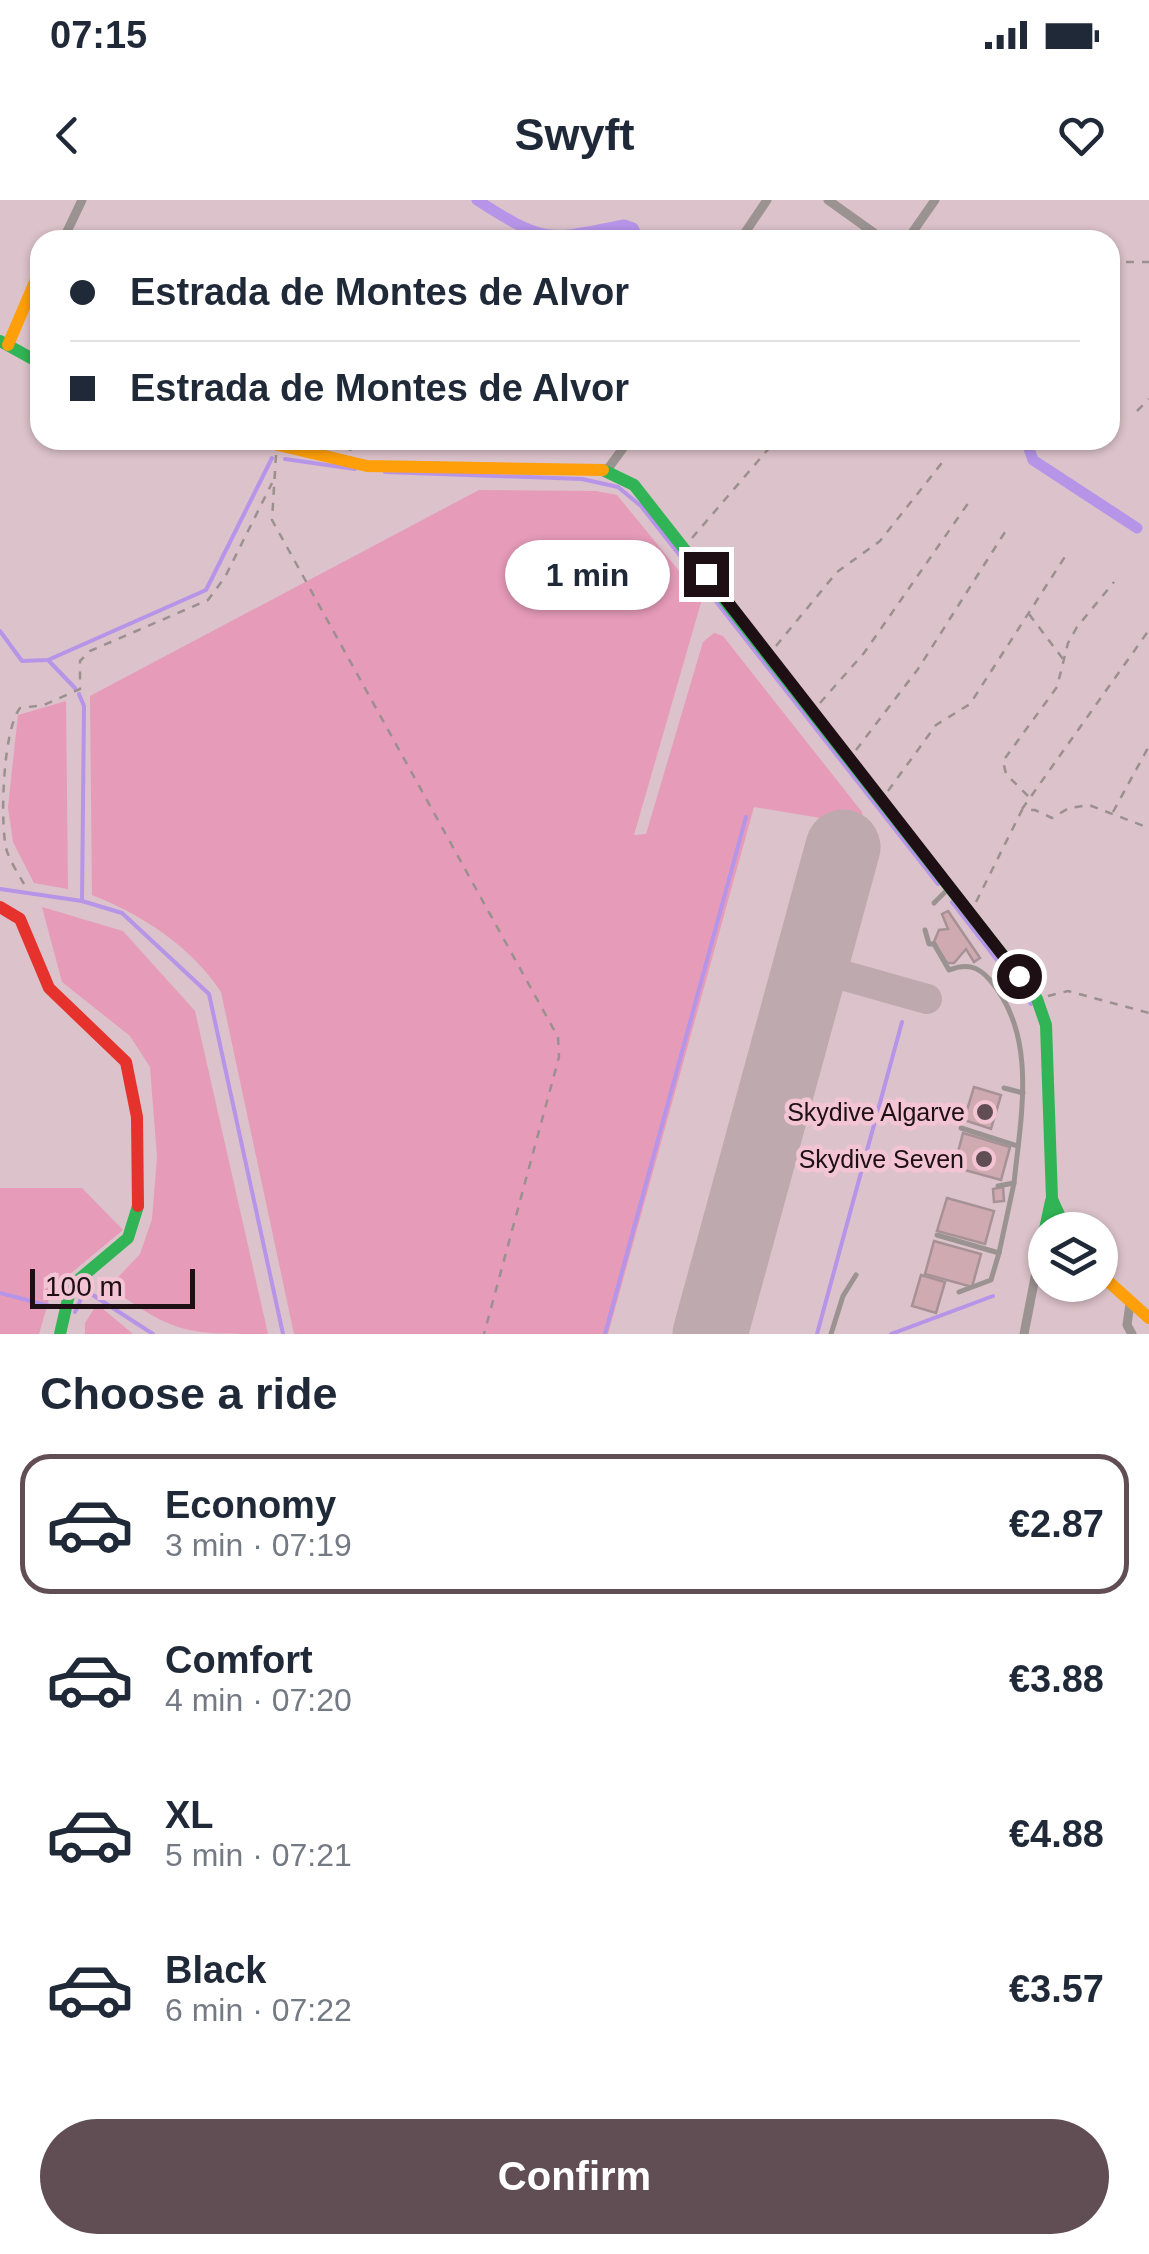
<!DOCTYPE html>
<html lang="en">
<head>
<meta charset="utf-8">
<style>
  body { margin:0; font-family:Helvetica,sans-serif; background:#f2f2f3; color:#1f2937; height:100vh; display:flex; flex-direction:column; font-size:38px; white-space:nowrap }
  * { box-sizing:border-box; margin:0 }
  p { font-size:32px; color:#747a83 }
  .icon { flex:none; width:55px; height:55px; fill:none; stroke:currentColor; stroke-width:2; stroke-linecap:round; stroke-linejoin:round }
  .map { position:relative; height:1134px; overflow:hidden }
  .details { display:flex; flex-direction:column; background:#fff; flex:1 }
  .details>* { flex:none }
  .guide { position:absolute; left:30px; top:30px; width:1090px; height:220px; border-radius:30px; box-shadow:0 2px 8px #0004; display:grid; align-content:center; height:220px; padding:0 40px; background:#fff }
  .buttons { position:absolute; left:1028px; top:1012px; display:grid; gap:20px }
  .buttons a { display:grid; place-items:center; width:90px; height:90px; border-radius:50%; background:#fff; box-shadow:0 2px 8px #0004; font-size:50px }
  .scale { position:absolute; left:30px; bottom:25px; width:165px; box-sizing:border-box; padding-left:10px; border:5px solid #1e0f14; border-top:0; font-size:28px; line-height:35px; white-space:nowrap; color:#1e0f14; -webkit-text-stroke:8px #f3c5d4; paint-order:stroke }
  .end { position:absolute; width:45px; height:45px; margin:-22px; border:12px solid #1e0f14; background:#fff; box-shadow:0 0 0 5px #fff }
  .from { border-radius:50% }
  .bubble { position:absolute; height:70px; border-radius:35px; background:#fff; box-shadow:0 2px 8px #0004; font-size:32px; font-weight:600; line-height:70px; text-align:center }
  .guide b { display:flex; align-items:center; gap:35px; height:95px; font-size:38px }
  .guide b+b { border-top:2px solid #e0e1e3 }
  .guide i { width:25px; height:25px; background:#1f2937 }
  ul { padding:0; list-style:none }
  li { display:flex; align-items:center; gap:30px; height:140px; margin:0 20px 15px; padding:0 20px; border:5px solid transparent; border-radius:30px }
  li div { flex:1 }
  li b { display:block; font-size:38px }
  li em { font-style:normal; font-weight:600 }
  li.selected { border-color:#604e54 }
  li>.icon { width:90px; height:90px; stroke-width:1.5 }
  h2 { padding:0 40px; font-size:45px; line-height:120px }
  .cta { display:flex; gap:20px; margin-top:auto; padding:20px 40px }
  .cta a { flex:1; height:115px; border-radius:60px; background:#604e54; color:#fff; font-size:40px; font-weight:600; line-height:115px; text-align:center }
  .status { display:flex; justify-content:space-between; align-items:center; height:70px; padding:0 50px; background:#fff; direction:ltr }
  .status svg { height:28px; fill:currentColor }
  header { display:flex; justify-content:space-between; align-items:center; height:130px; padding:0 40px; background:#fff; font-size:45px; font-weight:600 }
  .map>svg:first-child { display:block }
  .green { fill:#e69bb8 }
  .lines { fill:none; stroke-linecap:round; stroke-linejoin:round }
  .stream { stroke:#b694e8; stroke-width:4 }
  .canal { stroke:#b694e8; stroke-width:11 }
  .taxiway { stroke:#beaaae; stroke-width:30 }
  .runway { stroke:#beaaae; stroke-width:75 }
  .building { fill:#d0aab1; stroke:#a69296; stroke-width:2.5 }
  .path { stroke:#9b9090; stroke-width:2.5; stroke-dasharray:8 8; stroke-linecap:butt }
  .lane { stroke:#9b9391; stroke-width:5 }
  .street { stroke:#9b9391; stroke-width:9 }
  .fast { stroke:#30b455; stroke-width:12 }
  .slow { stroke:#ff9f0a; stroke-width:12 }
  .jam { stroke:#e5322d; stroke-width:12 }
  .route { stroke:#1e0f14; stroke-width:12 }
  .poi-dot { fill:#604e54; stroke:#f3c5d4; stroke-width:4 }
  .labels { text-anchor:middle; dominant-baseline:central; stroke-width:9; stroke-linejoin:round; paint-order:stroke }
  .poi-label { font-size:25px; fill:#1e0f14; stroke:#f3c5d4; text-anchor:end }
</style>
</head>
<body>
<div class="status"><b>07:15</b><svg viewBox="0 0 49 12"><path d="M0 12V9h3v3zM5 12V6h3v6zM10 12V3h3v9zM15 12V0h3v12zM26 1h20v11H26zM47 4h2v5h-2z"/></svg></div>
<header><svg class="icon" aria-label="back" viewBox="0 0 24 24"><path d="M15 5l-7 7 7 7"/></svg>Swyft<svg class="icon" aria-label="heart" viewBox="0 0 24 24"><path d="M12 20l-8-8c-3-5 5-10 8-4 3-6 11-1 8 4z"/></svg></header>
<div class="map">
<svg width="1149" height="1134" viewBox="0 0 1149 1134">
  <rect width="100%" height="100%" fill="#dcc2ca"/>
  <g class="green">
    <path d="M479 290 596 291 617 295 702 399 634 635 646 634 703 442 714 433 723 436 862 612 863 625 754 607 608 1134H294L221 792C192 747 141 714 92 695L90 496Z"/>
    <polygon points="66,501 68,689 34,683 13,642 8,607 18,515"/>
    <path d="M42 707 123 731 195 811 268 1134C184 1134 176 1134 109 1087L140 1054 152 1019 157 957 150 867 130 836 62 782Z"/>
    <polygon points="0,988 82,988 123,1030 52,1089 39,1134 0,1134"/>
    <polygon points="97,1104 133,1134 85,1134 85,1123"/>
  </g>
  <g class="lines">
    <g class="stream">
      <polyline points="285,259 355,269"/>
      <polyline points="385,272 582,279 618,287 641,306 938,684"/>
      <polyline points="0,431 22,461 48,460 206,390 272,258"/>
      <polyline points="48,460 75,488"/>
      <polyline points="79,494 84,506 82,701"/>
      <polyline points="0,689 82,701 122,713 209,794 283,1134"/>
      <polyline points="952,702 1031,804"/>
      <polyline points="0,1093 50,1106"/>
      <polyline points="75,1112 85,1090 153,1134"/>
      <polyline points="605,1134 746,617"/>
      <polyline points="817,1134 902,822"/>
      <polyline points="891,1134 993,1096"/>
    </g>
    <g class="canal">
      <path d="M477 0C545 44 548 40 624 25L633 28 639 40"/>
      <polyline points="1026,240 1033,260 1137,328"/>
    </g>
    <polyline class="taxiway" points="807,780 824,770 927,799"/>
    <polyline class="runway" points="710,1134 843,647"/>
  </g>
  <g class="building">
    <polygon points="948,711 980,758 974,762 966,749 954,763 947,763 934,742 939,730 948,729 942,714"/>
    <polygon points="974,887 1001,895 991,929 964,920"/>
    <polygon points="963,933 1010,947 1001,980 954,967"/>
    <polygon points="1003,987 1004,1001 994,1002 993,989"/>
    <polygon points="947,998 994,1011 985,1044 937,1031"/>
    <polygon points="934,1041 981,1054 972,1087 925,1074"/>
    <polygon points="921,1075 945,1082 936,1113 912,1106"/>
  </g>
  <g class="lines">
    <g class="path">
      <polyline points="1110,62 1149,62"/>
      <polyline points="1137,211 1149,199"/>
      <polyline points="985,246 985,240"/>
      <polyline points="350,251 353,240"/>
      <polyline points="276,255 272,320 558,837 559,857 484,1134"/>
      <polyline points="692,338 776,240"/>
      <polyline points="1029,414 1063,459"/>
      <polyline points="776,446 837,372 880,341 945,259"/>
      <polyline points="820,503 864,453 969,302"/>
      <polyline points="856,550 918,469 1005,332"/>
      <polyline points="888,591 936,525 970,504 1068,352"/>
      <polyline points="1028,596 1006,574 1003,561 1057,487 1068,443 1077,427 1114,382"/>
      <polyline points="1022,609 1149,430"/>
      <polyline points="1113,612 1149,546"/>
      <path d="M24 684C18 673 9 660 6 648 0 619 3 530 20 508L44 505 80 489V461L90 451 208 400 225 377 272 283"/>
      <polyline points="976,702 1022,610 1035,610 1052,618 1069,608 1089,605 1149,628"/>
      <polyline points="1048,796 1068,791 1149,813"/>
    </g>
    <g class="lane">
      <polyline points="934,703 948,689"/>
      <path d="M925 730 929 744H934L949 770C966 763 978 766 990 780 1038 836 1021 915 1014 983L998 986"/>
      <polyline points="1004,888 1023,893"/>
      <polyline points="961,928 1018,946"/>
      <polyline points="937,1035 999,1053 991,1080 959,1092"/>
      <polyline points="999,1053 1014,983"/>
      <polyline points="831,1134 843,1096 856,1075"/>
    </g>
    <g class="street">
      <polyline points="828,0 884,40"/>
      <polyline points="63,40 82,0"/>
      <polyline points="740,40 767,0"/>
      <polyline points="907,40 935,0"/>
      <polyline points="607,270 629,240"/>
      <polyline points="1130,1104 1127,1125 1132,1134"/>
      <polyline points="1024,1134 1038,1062"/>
    </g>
    <g class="fast">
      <polyline points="0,141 40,163"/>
      <polyline points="603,270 634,285 1037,799 1046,825 1052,999 1066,1030"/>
      <polyline points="1038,1062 1051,1001"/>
      <polyline points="60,1134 71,1086 128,1038 138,1006"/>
    </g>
    <g class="slow">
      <polyline points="8,145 40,70"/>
      <polyline points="257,240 367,266 603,270"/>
      <polyline points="1100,1074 1149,1118"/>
    </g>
    <polyline class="jam" points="0,707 20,719 49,788 126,862 137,917 138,1006"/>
  </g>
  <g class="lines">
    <polyline class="route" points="706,374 1019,776"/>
  </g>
  <g class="poi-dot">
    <circle cx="985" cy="912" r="10"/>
    <circle cx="984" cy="959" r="10"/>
  </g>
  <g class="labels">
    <g class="poi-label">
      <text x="965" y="912">Skydive Algarve</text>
      <text x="964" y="959">Skydive Seven</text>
    </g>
  </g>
</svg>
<div class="buttons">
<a><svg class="icon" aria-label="layers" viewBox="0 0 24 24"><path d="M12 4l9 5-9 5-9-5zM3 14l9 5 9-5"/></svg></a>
</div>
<div class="scale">100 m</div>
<i class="end from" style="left:1019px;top:776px"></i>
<i class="end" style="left:706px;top:374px"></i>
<div class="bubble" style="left:505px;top:340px;width:165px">1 min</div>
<div class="guide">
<b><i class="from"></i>Estrada de Montes de Alvor</b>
<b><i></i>Estrada de Montes de Alvor</b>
</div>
</div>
<section class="details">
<h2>Choose a ride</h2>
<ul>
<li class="selected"><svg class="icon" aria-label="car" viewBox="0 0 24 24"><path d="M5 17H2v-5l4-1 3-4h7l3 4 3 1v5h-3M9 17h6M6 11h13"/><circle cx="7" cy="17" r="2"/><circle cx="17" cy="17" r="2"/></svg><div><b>Economy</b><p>3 min · 07:19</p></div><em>€2.87</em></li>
<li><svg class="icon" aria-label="car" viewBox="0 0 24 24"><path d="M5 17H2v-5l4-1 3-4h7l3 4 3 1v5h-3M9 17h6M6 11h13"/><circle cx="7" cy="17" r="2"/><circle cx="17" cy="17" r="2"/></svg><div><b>Comfort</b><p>4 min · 07:20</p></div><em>€3.88</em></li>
<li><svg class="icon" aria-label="car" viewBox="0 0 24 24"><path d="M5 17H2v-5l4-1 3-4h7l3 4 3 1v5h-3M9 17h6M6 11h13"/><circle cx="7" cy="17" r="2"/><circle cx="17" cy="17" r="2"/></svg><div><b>XL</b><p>5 min · 07:21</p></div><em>€4.88</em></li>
<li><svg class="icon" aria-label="car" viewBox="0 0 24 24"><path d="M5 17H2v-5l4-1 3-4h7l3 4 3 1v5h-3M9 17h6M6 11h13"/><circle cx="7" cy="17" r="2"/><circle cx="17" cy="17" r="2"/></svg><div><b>Black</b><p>6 min · 07:22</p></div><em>€3.57</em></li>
</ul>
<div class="cta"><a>Confirm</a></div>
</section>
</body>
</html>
